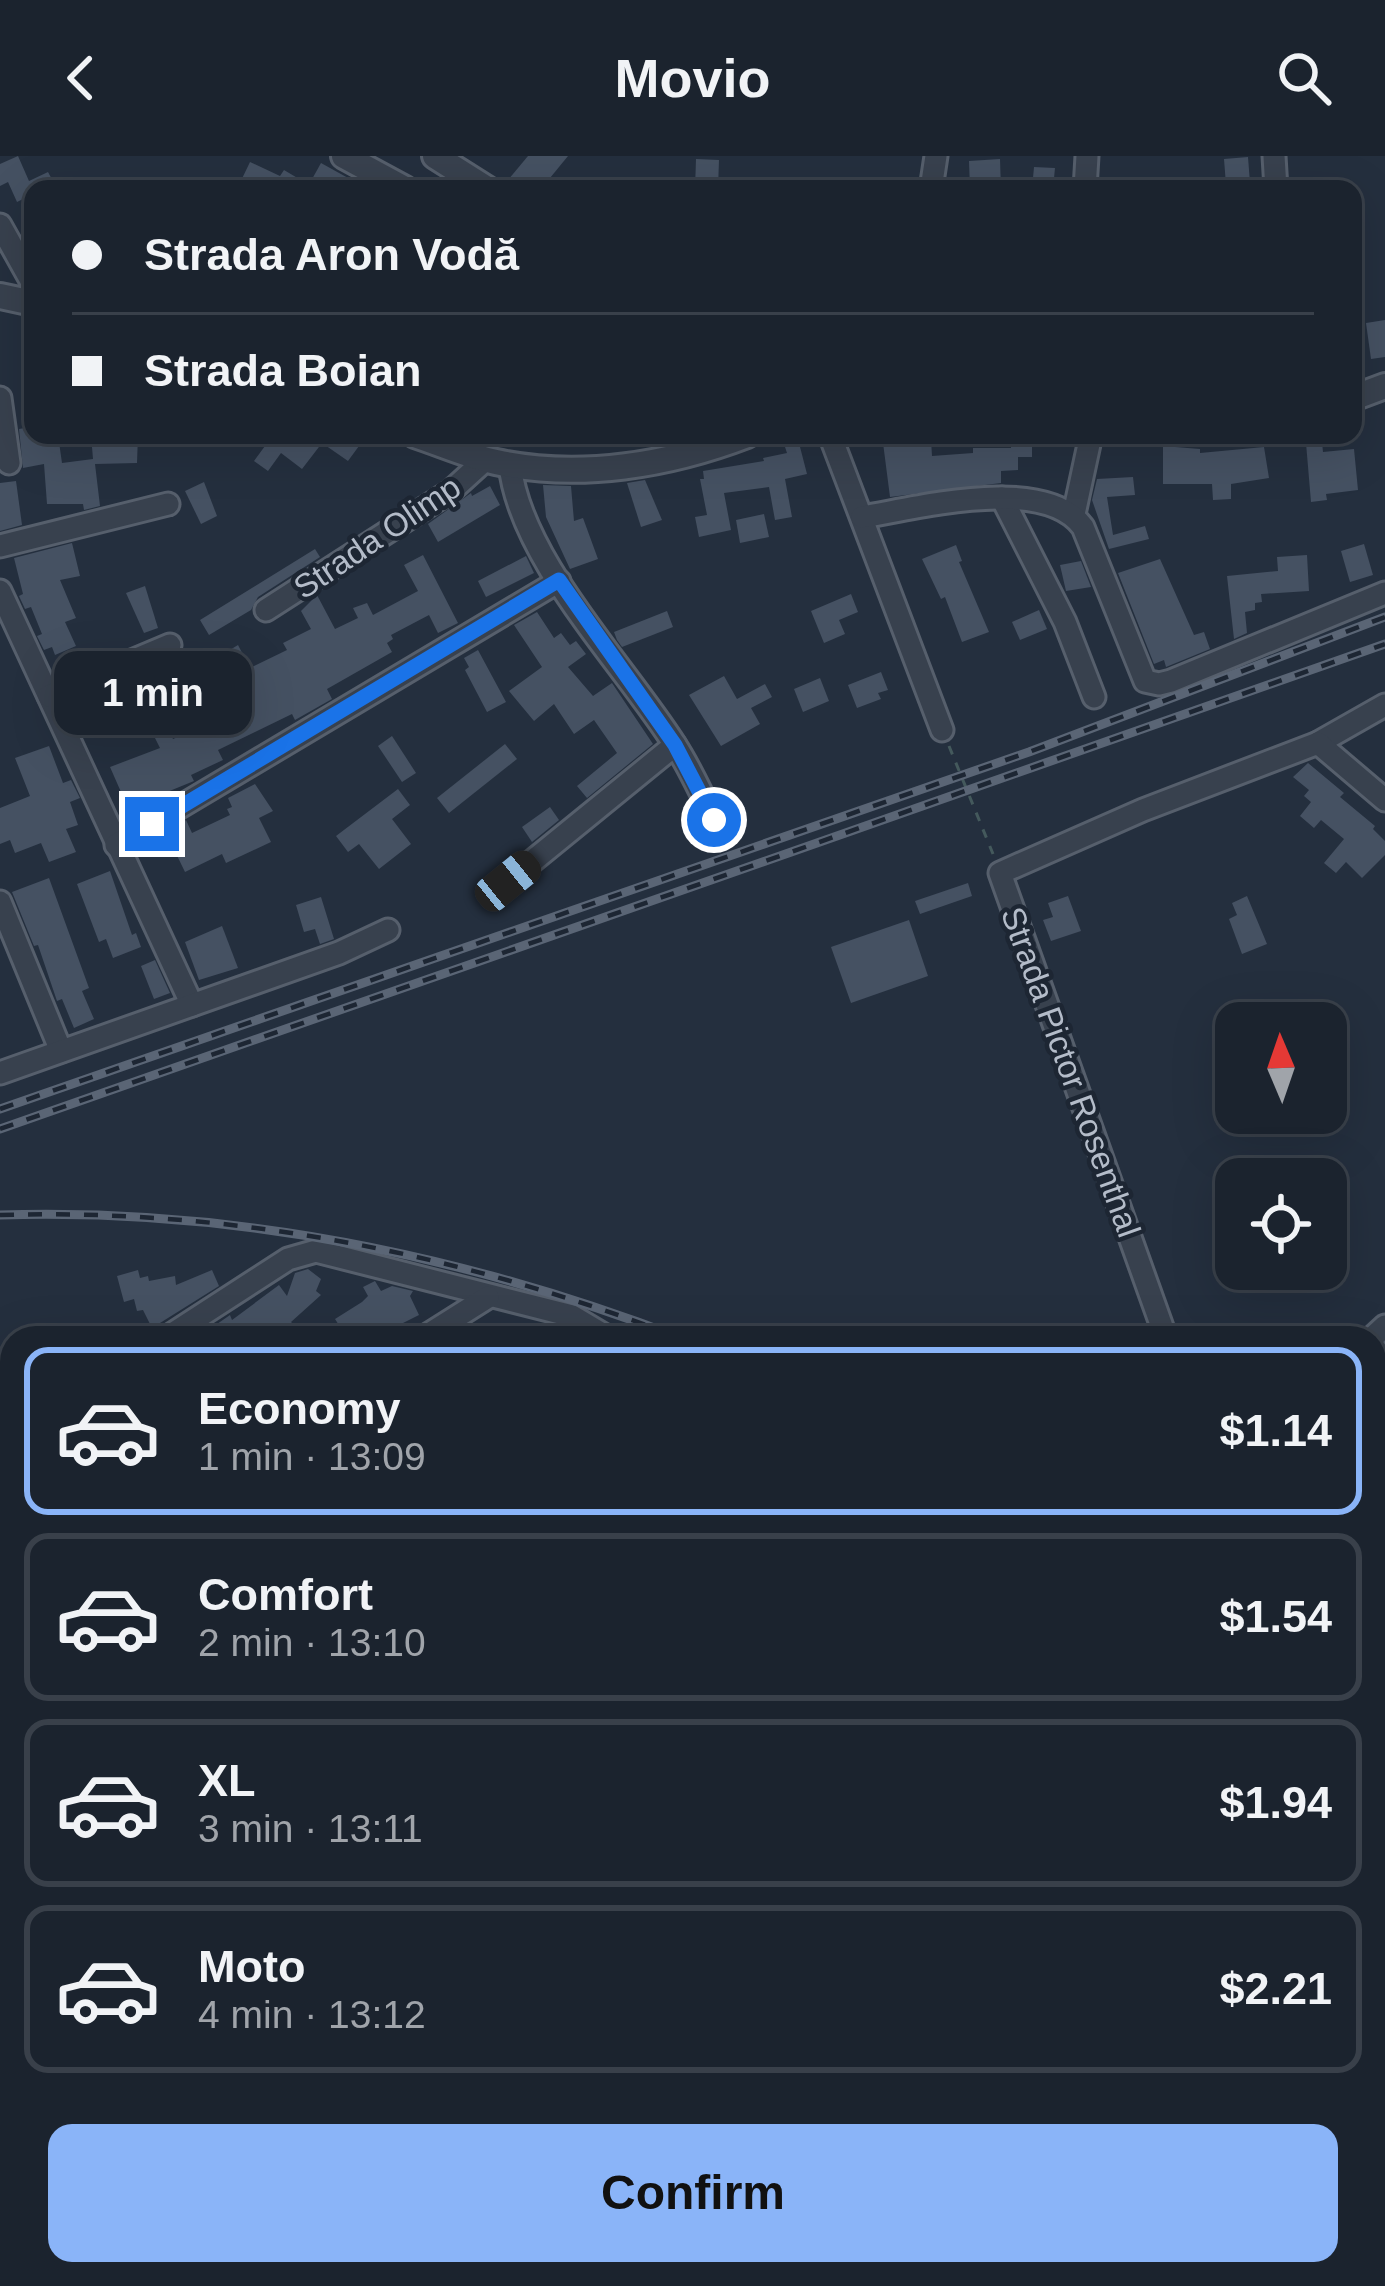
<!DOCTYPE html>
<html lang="en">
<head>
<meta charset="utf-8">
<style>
  body { margin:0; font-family:Helvetica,sans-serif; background:#242b36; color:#f1f3f6; height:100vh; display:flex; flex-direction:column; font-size:45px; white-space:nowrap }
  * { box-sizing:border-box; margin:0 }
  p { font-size:39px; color:#a0a4aa }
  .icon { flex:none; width:66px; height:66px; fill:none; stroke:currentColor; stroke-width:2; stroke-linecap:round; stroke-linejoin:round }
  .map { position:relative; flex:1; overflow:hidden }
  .details { position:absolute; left:0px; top:1170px; width:1386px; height:960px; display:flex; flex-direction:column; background:#1b232e; border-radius:36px 36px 0 0; box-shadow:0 12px 48px #0002,0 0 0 3px #39404a }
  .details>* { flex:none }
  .hud { position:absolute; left:24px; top:24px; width:1338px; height:264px; border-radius:24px; box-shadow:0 12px 48px #0002,0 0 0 3px #39404a; display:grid; align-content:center; height:264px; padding:0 48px; background:#1b232e }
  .needle { width:78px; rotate:358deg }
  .buttons { position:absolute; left:1215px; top:846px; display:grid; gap:24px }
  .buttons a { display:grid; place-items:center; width:132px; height:132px; border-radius:24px; background:#1b232e; box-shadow:0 12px 48px #0002,0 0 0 3px #39404a; font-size:60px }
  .end { position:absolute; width:54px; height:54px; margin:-27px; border:15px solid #1a73e8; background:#fff; box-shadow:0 0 0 6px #fff }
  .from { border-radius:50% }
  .bubble { position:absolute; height:84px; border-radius:24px; background:#1b232e; box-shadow:0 12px 48px #0002,0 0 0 3px #39404a; font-size:39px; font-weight:700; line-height:84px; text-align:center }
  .car { position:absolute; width:36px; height:72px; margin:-36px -18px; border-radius:15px; box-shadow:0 0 9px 3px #0007; background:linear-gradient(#222 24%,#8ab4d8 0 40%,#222 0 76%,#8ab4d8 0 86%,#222 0) }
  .hud b { display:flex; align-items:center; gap:42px; height:114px; font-size:45px }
  .hud b+b { border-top:3px solid #39404a }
  .hud i { width:30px; height:30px; background:#f1f3f6 }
  ul { padding:21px 0 0; list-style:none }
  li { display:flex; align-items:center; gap:36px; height:168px; margin:0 24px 18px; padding:0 24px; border:6px solid #39404a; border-radius:24px }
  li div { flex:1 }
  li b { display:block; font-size:45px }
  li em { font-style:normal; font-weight:700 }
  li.selected { border-color:#8ab4f8 }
  li>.icon { width:108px; height:108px; stroke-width:1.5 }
  .action { display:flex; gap:24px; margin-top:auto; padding:24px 48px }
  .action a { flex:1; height:138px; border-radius:24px; background:#8ab4f8; color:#111; font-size:48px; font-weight:700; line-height:138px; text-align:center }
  header { display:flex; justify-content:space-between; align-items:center; height:156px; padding:0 48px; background:#1b232e; font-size:54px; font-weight:700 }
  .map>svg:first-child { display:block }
  .building { fill:#455162 }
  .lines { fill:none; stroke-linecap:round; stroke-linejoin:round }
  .service-casing { stroke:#565f6c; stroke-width:16 }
  .minor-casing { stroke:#565f6c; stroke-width:27 }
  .tertiary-casing { stroke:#565f6c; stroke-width:30 }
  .path { stroke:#44595c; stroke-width:3; stroke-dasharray:9 9; stroke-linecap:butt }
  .service { stroke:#38414e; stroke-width:10 }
  .minor { stroke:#38414e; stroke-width:21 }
  .tertiary { stroke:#38414e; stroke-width:24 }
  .rail-casing { stroke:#5a6575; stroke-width:9 }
  .rail { stroke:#1d2633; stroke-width:4.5; stroke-dasharray:14; stroke-linecap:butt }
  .route { stroke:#1a73e8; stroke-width:15 }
  .labels { text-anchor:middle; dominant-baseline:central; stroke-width:9; stroke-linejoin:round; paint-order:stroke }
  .street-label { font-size:33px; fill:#b4bcc9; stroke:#1d2633 }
</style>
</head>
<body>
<header><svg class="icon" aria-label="back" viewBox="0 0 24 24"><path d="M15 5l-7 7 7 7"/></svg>Movio<svg class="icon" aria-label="search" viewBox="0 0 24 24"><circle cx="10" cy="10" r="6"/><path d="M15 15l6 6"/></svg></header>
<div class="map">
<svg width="1385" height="2130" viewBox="0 0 1385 2130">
  <rect width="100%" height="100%" fill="#242f3e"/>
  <g class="building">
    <polygon points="18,0 29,25 48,16 55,29 33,33 33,38 17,46 8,26 0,30 0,8"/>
    <polygon points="528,0 568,0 541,33 519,33 508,24"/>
    <polygon points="1248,1 1250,27 1226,29 1224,3"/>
    <polygon points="696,3 719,4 718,33 695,33"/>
    <polygon points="1000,3 1001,33 970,33 969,5"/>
    <polygon points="250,6 280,20 284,14 316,33 237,33"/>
    <polygon points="321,7 368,33 324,33 311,25"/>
    <polygon points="1034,11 1055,12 1053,33 1032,33"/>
    <polygon points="1385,164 1385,201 1371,203 1366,167"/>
    <polygon points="30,271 32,279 58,279 62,307 93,303 91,279 138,279 137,307 95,308 100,350 84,354 83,348 47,348 44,308 23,312 19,273"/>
    <polygon points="273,279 367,279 348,305 322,287 302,313 281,297 268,315 254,305"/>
    <polygon points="882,279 923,279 923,283 931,283 932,300 973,297 973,292 1011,292 1011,281 1032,281 1032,301 1018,301 1018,314 1001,315 1001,327 890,341"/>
    <polygon points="1322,286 1323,296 1354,293 1358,334 1326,338 1327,344 1311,346 1306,287"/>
    <polygon points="799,287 807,318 785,323 792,361 775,364 769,331 724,337 731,374 699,381 695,361 707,359 700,323 704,323 703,315 764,305 763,302 787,297 785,291"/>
    <polygon points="1163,290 1200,293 1200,297 1264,291 1269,322 1231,328 1231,343 1213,344 1212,328 1163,328"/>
    <polygon points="1133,321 1135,339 1107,341 1113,379 1145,370 1149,383 1109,393 1092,344 1097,323"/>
    <polygon points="645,324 662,364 641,371 627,327"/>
    <polygon points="16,325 22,369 0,375 0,327"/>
    <polygon points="204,326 217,360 201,368 185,335"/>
    <polygon points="543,329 571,330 574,365 583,362 598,403 570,413 546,361"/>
    <polygon points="490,330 500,349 438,386 428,368 471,337 472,340"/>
    <polygon points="764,358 769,381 740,387 736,364"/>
    <polygon points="72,387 80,420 60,424 76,462 65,466 76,490 55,499 52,491 44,494 37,480 42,478 31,451 25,453 19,440 23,438 14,402"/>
    <polygon points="1364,388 1373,419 1350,426 1341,395"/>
    <polygon points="956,389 962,405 959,406 989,476 962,486 945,441 941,443 922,403"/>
    <polygon points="315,393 320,401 258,441 251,454 209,479 200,464"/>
    <polygon points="423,399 458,467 438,477 429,459 391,479 393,483 387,487 392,496 327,533 332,543 295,564 292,558 218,594 223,604 191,619 194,625 128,652 110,611 160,592 153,578 167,571 173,583 223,562 218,552 239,541 218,501 238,489 250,512 287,494 283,487 311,473 301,455 317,439 335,473 358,462 353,452 367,447 373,459 418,435 404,409"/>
    <polygon points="1307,399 1309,435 1261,438 1262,446 1255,447 1255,454 1245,456 1247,477 1234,483 1227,420 1278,415 1277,401"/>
    <polygon points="526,400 534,417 486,441 478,425"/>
    <polygon points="1160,403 1194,479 1204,476 1210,493 1166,511 1164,504 1154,508 1118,417"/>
    <polygon points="1081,405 1091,431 1066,435 1060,409"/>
    <polygon points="145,430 158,472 144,477 126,437"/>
    <polygon points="851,438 858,456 839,464 845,478 824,487 811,455"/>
    <polygon points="1039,454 1047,473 1020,484 1012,466"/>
    <polygon points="667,455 673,471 622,491 617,484 614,476"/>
    <polygon points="537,456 554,482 561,477 570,489 576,485 586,498 568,511 593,540 612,527 653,588 587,642 577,630 617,597 594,564 574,578 554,548 534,565 509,535 542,511 514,469"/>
    <polygon points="478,494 506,546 487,556 465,514 469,511 464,502"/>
    <polygon points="173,504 174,508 179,506 191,538 163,552 146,515"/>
    <polygon points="881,516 888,534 878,537 881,543 857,552 848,529"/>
    <polygon points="724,520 737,543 765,528 772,541 751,552 760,568 721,590 689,539"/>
    <polygon points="820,522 829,545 803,556 794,533"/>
    <polygon points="113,542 122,560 86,573 79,559"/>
    <polygon points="392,580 416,617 402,626 378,590"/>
    <polygon points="505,588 517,603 449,657 437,642"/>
    <polygon points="49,590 63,627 71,624 80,642 70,646 78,669 66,673 76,696 49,706 41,687 15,697 10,684 0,688 0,652 30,640 15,602"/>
    <polygon points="1308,607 1344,637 1340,641 1375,670 1373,673 1385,685 1385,699 1362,722 1346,706 1336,717 1324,707 1344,683 1321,664 1314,672 1300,660 1311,646 1304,640 1309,634 1293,621"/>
    <polygon points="255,628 273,655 259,662 271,686 226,707 222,698 185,716 166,677 186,664 192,677 230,659 227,653 232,651 228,642"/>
    <polygon points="398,633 410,649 392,663 411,688 379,713 359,688 348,696 336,680"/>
    <polygon points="550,651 559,664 532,686 522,671"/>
    <polygon points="110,715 132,779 136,777 141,791 113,802 106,783 99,786 77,728"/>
    <polygon points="49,722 89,832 82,835 94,863 74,872 62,843 57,845 38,789 34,790 12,736"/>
    <polygon points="968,727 972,740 920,758 915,745"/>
    <polygon points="1068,740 1081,775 1051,785 1043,764 1053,761 1048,747"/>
    <polygon points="1247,740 1267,788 1242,798 1229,763 1237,759 1232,747"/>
    <polygon points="321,741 334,783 320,788 315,773 304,776 296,749"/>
    <polygon points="909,764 928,820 851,847 831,791"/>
    <polygon points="222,770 238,812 199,824 185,786"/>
    <polygon points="155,804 170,837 154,843 141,810"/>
    <polygon points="308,1113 321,1123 316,1135 321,1139 291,1166 294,1169 283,1182 197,1182 230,1159 232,1164 279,1129 287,1140 295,1117"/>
    <polygon points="138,1114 140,1122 148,1120 149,1125 175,1120 176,1129 212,1114 219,1130 152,1172 143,1154 137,1155 134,1143 124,1146 117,1120"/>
    <polygon points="375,1125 381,1135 392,1130 413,1135 410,1140 419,1159 373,1182 363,1169 346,1180 335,1163 362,1146 368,1140 363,1131"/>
  </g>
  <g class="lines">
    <defs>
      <g id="service">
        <polyline points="253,2130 277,2118"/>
        <polyline points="401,2130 425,2118"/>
      </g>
      <g id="minor">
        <polyline points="1274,0 1276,33"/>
        <polyline points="931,33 936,0"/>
        <polyline points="1085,33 1087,0"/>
        <polyline points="0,69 33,128"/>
        <polyline points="0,242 9,307"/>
        <polyline points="830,279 942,574"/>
        <path d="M510 309C520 403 625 510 675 589 690 612 702 638 714 664"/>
        <polyline points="1002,342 1065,466 1094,541"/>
        <polyline points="1074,358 1091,279"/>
        <path d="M862 361C918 352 1044 318 1083 371L1145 525 1159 528 1171 525 1385 437"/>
        <polyline points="0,390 168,348"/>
        <polyline points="0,435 192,849"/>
        <polyline points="266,454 451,335 485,304"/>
        <polyline points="49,540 170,489"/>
        <polyline points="1318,587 1385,549"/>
        <polyline points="116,689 559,425"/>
        <polyline points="508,725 675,589"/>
        <polyline points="0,746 61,895"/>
        <polyline points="0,917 339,797 388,774"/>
        <polyline points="166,1182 288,1103 316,1095 572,1160 609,1182"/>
        <polyline points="423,1182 488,1141"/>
        <polyline points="1166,1182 1000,717 1143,654 1318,587 1385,644"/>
        <polyline points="1372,1182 1385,1170"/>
        <polyline points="0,1289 12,1282"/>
        <polyline points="1374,1308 1385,1316"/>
        <polyline points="0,1349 12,1367"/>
        <polyline points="0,1393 12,1384"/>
        <polyline points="0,1572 12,1563"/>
        <polyline points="195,2118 201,2130"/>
      </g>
      <g id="tertiary">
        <polyline points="344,0 405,33"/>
        <polyline points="435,0 487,33"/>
        <polyline points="0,140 33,147"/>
        <polyline points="1353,242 1385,230"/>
        <path d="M415 279C442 288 469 300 496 306 580 324 669 309 747 279"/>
        <polyline points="1374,1564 1385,1568"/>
        <polyline points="0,2021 12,2016"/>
      </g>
    </defs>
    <use href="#service" class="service-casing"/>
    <use href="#minor" class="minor-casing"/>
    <use href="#tertiary" class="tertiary-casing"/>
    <polyline class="path" points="949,590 993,698"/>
    <use href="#service" class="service"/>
    <use href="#minor" class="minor"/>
    <use href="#tertiary" class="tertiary"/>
    <defs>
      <g id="rail">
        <polyline points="0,953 1029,596 1385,461"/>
        <polyline points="0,973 1385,488"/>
        <path d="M0 1059C236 1052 461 1098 681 1182"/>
        <polyline points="1374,1450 1385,1454"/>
      </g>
    </defs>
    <use href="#rail" class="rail-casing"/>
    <use href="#rail" class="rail"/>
  </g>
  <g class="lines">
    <polyline class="route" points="152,668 559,424 675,589 714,664"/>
  </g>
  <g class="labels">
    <g class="street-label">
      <text transform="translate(377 381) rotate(-34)">Strada Olimp</text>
      <text transform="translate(1071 916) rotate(70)">Strada Pictor Rosenthal</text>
    </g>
  </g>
</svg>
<div class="buttons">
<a><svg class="needle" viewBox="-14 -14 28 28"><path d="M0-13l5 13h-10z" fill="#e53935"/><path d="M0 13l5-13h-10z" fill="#a0a4aa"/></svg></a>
<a><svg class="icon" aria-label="locate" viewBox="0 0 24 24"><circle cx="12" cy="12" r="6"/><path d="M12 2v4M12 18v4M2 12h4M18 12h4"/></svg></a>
</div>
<i class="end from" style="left:714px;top:664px"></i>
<i class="end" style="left:152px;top:668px"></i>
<div class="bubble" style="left:54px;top:495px;width:198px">1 min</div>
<i class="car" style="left:508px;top:725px;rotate:51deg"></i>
<div class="hud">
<b><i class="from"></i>Strada Aron Vodă</b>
<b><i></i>Strada Boian</b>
</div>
<section class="details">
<ul>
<li class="selected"><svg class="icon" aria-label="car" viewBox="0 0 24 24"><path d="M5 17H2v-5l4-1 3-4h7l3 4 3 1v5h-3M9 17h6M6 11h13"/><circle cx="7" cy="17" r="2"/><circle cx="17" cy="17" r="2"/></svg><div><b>Economy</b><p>1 min · 13:09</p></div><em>$1.14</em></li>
<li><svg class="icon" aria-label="car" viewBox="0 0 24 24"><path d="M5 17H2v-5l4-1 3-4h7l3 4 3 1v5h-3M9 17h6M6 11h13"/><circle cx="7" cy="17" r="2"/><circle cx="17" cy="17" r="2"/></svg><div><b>Comfort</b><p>2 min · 13:10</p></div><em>$1.54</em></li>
<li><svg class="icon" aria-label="car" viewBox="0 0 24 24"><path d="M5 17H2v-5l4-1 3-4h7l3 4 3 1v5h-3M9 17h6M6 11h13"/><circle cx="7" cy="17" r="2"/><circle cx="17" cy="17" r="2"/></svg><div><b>XL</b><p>3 min · 13:11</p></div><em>$1.94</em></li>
<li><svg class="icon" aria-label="car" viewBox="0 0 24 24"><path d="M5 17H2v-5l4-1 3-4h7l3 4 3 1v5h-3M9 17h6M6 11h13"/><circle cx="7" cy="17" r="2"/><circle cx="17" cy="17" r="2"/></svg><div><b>Moto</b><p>4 min · 13:12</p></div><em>$2.21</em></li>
</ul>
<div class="action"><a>Confirm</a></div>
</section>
</div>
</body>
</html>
